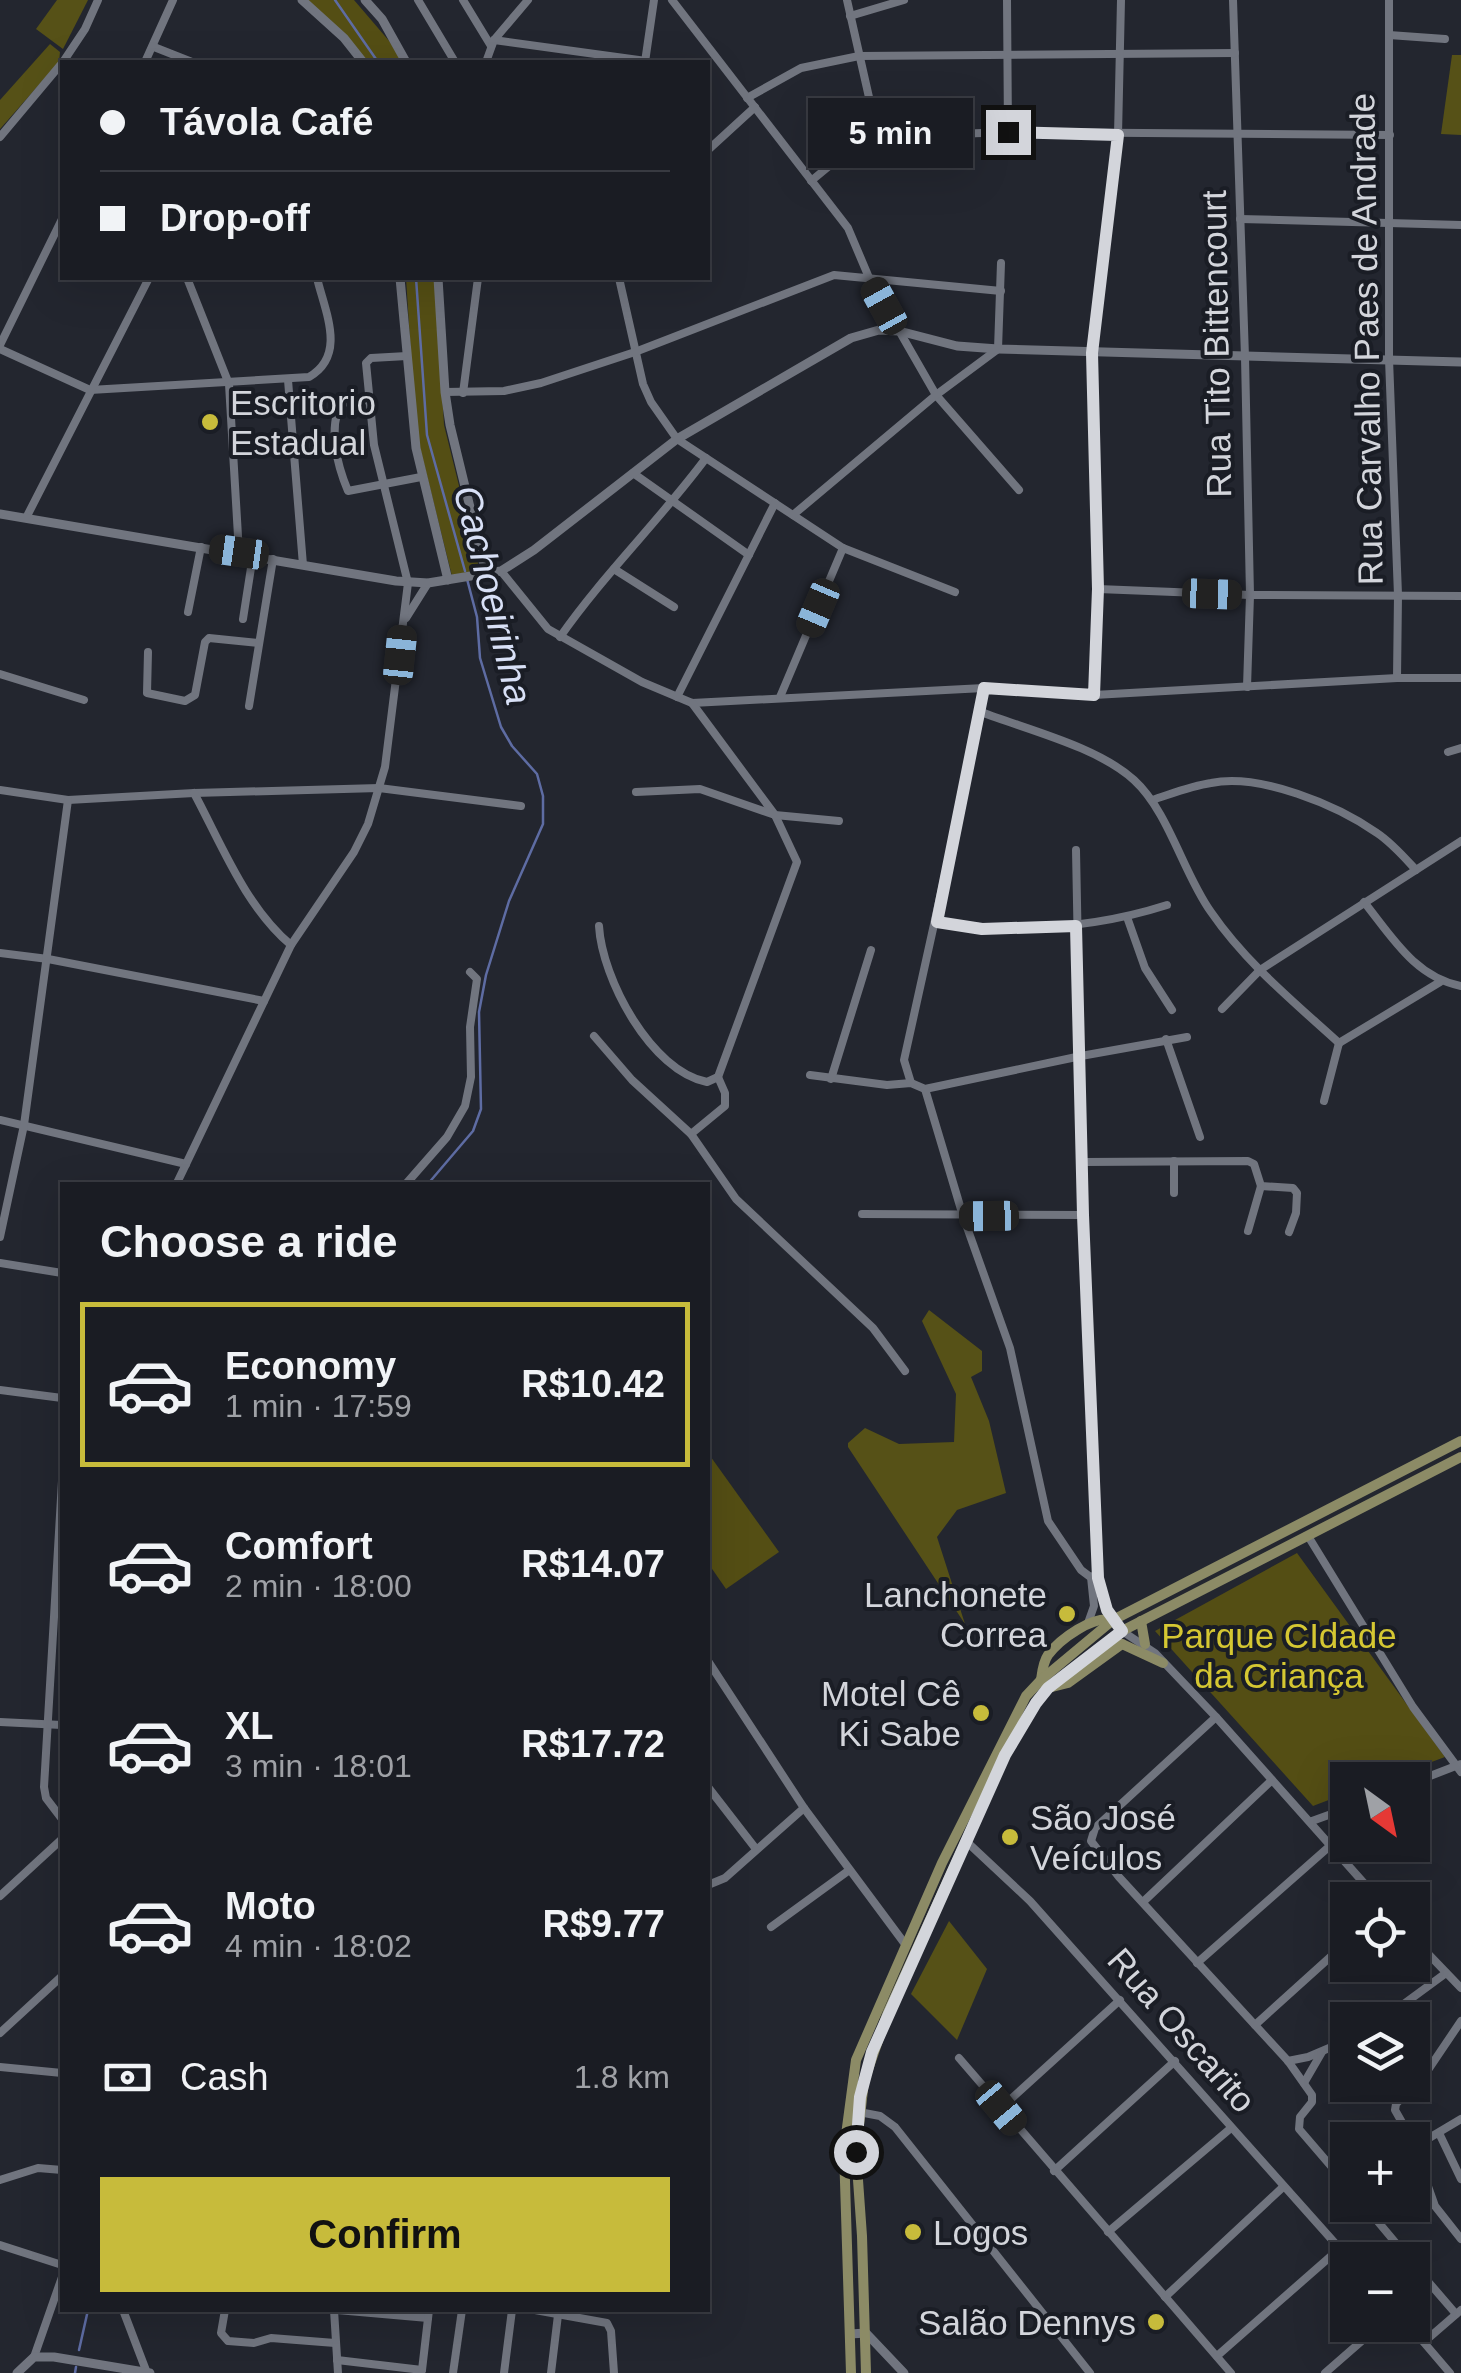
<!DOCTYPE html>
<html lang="en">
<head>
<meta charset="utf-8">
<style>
  body { margin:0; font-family:Arial,sans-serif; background:#272930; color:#f1f3f6; height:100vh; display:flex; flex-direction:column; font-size:38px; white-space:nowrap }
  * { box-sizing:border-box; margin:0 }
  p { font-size:32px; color:#9fa1a6 }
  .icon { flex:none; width:55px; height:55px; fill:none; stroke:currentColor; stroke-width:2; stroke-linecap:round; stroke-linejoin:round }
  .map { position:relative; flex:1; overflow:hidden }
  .drawer { position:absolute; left:60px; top:1182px; width:650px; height:1130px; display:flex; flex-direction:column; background:#1a1c23; border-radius:0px; box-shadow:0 10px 40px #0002,0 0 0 2px #383a41 }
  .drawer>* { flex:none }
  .banner { position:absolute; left:60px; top:60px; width:650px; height:220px; border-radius:0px; box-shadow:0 10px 40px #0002,0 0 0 2px #383a41; display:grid; align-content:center; height:220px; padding:0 40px; background:#1a1c23 }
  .needle { width:65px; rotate:147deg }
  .fabs { position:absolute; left:1330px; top:1762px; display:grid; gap:20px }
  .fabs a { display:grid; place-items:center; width:100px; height:100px; border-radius:0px; background:#1a1c23; box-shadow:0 10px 40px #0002,0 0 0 2px #383a41; font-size:50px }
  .end { position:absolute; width:45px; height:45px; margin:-22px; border:12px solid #d3d5db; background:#111; box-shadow:0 0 0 5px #111 }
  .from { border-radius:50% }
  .bubble { position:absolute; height:70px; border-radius:0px; background:#1a1c23; box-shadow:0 10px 40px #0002,0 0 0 2px #383a41; font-size:32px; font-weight:600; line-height:70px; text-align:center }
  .car { position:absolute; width:30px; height:60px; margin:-30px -15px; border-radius:12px; box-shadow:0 0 8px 2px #0007; background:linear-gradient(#222 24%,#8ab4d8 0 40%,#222 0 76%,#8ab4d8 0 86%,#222 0) }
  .banner b { display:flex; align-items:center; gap:35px; height:95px; font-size:38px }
  .banner b+b { border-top:2px solid #383a41 }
  .banner i { width:25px; height:25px; background:#f1f3f6 }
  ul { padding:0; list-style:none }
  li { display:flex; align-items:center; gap:30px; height:165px; margin:0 20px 15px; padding:0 20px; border:5px solid transparent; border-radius:0px }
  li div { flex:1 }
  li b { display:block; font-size:38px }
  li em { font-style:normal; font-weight:600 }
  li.active { border-color:#c7bb3b }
  li>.icon { width:90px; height:90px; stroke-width:1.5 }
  h2 { padding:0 40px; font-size:45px; line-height:120px }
  .pay { display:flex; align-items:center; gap:25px; height:110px; padding:0 40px; font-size:38px }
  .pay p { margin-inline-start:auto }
  .primary-button { display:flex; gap:20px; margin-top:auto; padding:20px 40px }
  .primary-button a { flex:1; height:115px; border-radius:0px; background:#c7bb3b; color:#111; font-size:40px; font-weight:600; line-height:115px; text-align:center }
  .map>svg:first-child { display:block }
  .green { fill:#544e14 }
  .forest { fill:#565117 }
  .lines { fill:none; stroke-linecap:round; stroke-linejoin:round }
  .stream { stroke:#5e6ca3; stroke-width:2.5 }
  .minor { stroke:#71757f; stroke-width:8 }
  .tertiary { stroke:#71757f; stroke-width:9 }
  .secondary { stroke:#8c8b66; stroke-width:10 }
  .route { stroke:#d3d5db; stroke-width:12 }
  .poi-dot { fill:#c7bb3b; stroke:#1a1d25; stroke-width:4 }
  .labels { text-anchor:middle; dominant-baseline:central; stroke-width:8; stroke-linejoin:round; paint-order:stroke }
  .street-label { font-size:35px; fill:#d3d5db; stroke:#1a1d25 }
  .poi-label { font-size:35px; fill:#d3d5db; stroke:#1a1d25; text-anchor:start }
  .park-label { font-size:35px; fill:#d5c732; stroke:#1a1d25 }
  .water-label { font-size:38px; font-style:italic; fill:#d8e0f6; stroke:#1a1d25 }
</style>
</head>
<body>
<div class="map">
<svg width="1461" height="2373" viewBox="0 0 1461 2373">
  <rect width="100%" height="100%" fill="#23262f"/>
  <g class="green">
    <polygon points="305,0 354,0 390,42 402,62 368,62 343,32"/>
    <polygon points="406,278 435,278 444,425 480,571 452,576 416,432"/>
    <polygon points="708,1453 779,1552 726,1589 708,1563"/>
    <polygon points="1297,1553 1445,1757 1383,1780 1348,1780 1347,1793 1313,1806 1155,1631"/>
  </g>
  <g class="forest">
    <polygon points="57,0 88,0 63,49 36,29"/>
    <polygon points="50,44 60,52 59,62 0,129 0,100"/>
    <polygon points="1452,55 1461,55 1461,135 1441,134"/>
    <polygon points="929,1310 982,1351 982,1371 971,1377 989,1421 1006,1493 957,1510 937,1537 965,1624 848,1447 848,1443 865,1428 899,1444 954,1442 956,1394 922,1321"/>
    <polygon points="949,1921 987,1969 957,2040 911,1994"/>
  </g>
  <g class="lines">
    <g class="stream">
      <polyline points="335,0 378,62"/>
      <polyline points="416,278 427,435 465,571"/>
      <polyline points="427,1185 473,1131 481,1109 479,1012 486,975 509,901 543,824 543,796 537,774 512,746 501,727 480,658 477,617 467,579"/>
      <polyline points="79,2350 88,2310"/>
      <polyline points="75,2373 76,2367"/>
    </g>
    <g class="minor">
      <polyline points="418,0 455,62"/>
      <polyline points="463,0 491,46"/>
      <polyline points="672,0 848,228 870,280 936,395 1019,490"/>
      <polyline points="847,0 878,137"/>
      <polyline points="1007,0 1008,132"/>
      <polyline points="1233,0 1245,357 1250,595 1247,687"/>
      <polyline points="1389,0 1389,359 1398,595 1397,678"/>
      <polyline points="850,16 904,0"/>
      <polyline points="1389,35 1445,39"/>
      <polyline points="494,40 646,61"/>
      <polyline points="154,47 192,62"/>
      <polyline points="63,62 85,29 98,0"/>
      <polyline points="145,62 173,0"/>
      <polyline points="486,62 494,40 528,0"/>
      <polyline points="645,62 654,0"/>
      <polyline points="747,98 801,68 859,56 1235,53"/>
      <polyline points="0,137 62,63"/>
      <polyline points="708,150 755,107"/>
      <polyline points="811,181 845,153 878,137 1008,132 1390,135"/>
      <polyline points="1240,219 1461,225"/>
      <polyline points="187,278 229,384 239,553"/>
      <polyline points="619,278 643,384 651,402 677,439 843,548 955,592"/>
      <polyline points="0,345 62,219"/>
      <path d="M0 349 90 390 309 377C347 355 325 312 317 278"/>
      <polyline points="288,380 303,565"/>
      <polyline points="445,392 504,391 541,383 635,352 834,275 1001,291"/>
      <polyline points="463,393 478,278"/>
      <path d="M368 400 341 403C328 429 337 465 348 491L421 477"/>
      <polyline points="633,473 749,555"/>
      <polyline points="793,515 936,395 998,349 1001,263"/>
      <polyline points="26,518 149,278"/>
      <polyline points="614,569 674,607"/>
      <polyline points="501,571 548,629 642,682 692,703 984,688 1094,695 1397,678 1461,678"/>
      <polyline points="1098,589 1250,595 1461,596"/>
      <polyline points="188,612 201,547"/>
      <polyline points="406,618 428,583"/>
      <polyline points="243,619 253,555"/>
      <path d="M560 637C604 574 660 520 706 458"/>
      <polyline points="148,652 147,693 185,701 195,695 205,642 209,638 258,643"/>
      <polyline points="0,674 84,700"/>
      <polyline points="1094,695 1098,589 1092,353 1118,135 1121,0"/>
      <polyline points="677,697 775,503"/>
      <polyline points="780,697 843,548"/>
      <polyline points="692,703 775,815 797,862 718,1077"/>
      <polyline points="249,706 273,559"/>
      <path d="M981 712C1028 730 1098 747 1134 780 1169 812 1183 873 1211 912 1246 963 1294 1002 1339 1043"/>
      <polyline points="1448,752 1461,748"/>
      <polyline points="0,790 68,800 194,793 379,788 521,806"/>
      <polyline points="636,792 700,789 775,815 839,821"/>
      <path d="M194 793C222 845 245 906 291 945"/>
      <path d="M1152 800C1171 794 1191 786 1211 783 1260 773 1337 805 1377 833 1392 843 1404 857 1416 870"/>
      <polyline points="1076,850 1083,1215 1099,1578 1107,1610 1122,1631 1155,1653 1216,1717 1379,1900"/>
      <path d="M1364 902C1392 937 1415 977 1461 986"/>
      <polyline points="1127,917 1145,968 1172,1010"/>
      <path d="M937 923C1014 933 1092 929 1167 905"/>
      <path d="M599 926C602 979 651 1071 707 1082L718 1077"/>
      <polyline points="0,953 48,959 264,1001"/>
      <polyline points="1222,1009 1260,970 1461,841"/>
      <polyline points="594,1036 632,1080 691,1134 736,1199 873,1328 905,1371"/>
      <polyline points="1166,1039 1200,1137"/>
      <polyline points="1339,1043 1440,982"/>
      <polyline points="810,1075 887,1085 911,1083 925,1089 1081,1056 1187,1037"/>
      <polyline points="831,1079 871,950"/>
      <polyline points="911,1083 904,1060 981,712 984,688"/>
      <polyline points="925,1089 963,1216 1010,1348 1048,1521 1081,1570 1089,1576 1099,1578"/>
      <polyline points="1324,1101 1339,1043"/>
      <polyline points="0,1120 186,1164"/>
      <polyline points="691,1134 725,1106 725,1093 718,1077"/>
      <polyline points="1174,1161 1174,1193"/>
      <polyline points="1084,1162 1248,1161 1254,1164 1261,1186 1293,1188 1297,1193 1296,1213 1289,1232"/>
      <polyline points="176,1185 291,945 354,852 368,824 385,767 408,583 374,445 366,363 371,358 407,356"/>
      <polyline points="405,1185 447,1137 465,1106 471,1077 470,1027 477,979 470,972"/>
      <polyline points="862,1214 1083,1215"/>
      <polyline points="1248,1231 1261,1186"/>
      <polyline points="0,1237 24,1125 68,800"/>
      <polyline points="0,1263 62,1273"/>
      <polyline points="0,1390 62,1398"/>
      <polyline points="62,1481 44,1787 46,1798 62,1819"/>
      <polyline points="1308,1536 1413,1707 1461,1772"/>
      <polyline points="1088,1623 1094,1606 1091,1577"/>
      <polyline points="708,1661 804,1808 905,1944"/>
      <polyline points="1216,1717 1095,1828 1091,1841 1119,1877 1288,2061 1312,2095 1312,2102 1300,2117 1299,2129 1348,2186"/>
      <polyline points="0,1722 62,1725"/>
      <polyline points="1412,1783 1461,1764"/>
      <polyline points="708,1787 756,1849"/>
      <polyline points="1312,1821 1348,1808"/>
      <polyline points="967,1842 1030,1901 1350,2260"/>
      <polyline points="708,1885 725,1878 804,1808"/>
      <polyline points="0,1896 62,1839"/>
      <polyline points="1143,1902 1272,1780"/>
      <polyline points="771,1927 848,1871"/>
      <polyline points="1412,1937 1461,1988"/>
      <polyline points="1197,1963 1331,1845"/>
      <polyline points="1382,2020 1446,1973"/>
      <polyline points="1255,2025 1348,1941"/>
      <polyline points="0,2033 62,1976"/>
      <polyline points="959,2058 1231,2373"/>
      <polyline points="1288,2061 1308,2057 1348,2040"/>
      <polyline points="0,2067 62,2073"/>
      <polyline points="1304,2083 1322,2052"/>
      <polyline points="1001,2108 1120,2000"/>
      <polyline points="859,2112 880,2116 895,2127 1090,2373"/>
      <polyline points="1439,2133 1461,2179"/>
      <polyline points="1412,2140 1395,2110 1396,2104 1428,2070 1461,2021"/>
      <polyline points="1412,2141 1435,2206 1461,2239"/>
      <polyline points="1414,2147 1461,2119"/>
      <polyline points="1054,2171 1175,2061"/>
      <polyline points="0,2180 38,2168 62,2170"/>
      <polyline points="1364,2205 1410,2260"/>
      <polyline points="1108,2232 1231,2128"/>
      <polyline points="0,2245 62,2265"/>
      <polyline points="1412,2263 1456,2314"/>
      <polyline points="1165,2297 1283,2187"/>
      <polyline points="123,2310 147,2373"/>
      <polyline points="225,2310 221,2333 228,2341 254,2343 271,2338 335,2343"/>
      <polyline points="334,2310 338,2373"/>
      <polyline points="337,2310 428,2318"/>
      <polyline points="535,2310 607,2323 611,2331 614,2373"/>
      <polyline points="1409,2325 1450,2373"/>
      <polyline points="1424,2342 1461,2310"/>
      <polyline points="1217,2356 1339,2249"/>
      <polyline points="34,2357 62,2277"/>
      <polyline points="337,2360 422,2370"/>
      <polyline points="422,2370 429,2310"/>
      <polyline points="453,2373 462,2310"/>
      <polyline points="504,2373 512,2310"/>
      <polyline points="551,2373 558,2315"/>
      <polyline points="1325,2373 1380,2325"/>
    </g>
    <g class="tertiary">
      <polyline points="302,0 344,38 363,62"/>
      <polyline points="365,0 382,19 406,62"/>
      <polyline points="400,278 416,448 448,580"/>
      <polyline points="438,278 445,392 450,425 486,573"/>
      <polyline points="0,514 396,581 428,583 501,571 534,550 677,439 851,338 879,330 899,331 957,346 998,349 1461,362"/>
      <polyline points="850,2334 866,2333 904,2373"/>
      <polyline points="17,2373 34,2357 54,2357 150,2373"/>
    </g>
    <g class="secondary">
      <path d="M1113 1620C1093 1615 1060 1639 1048 1655 1043 1662 1042 1672 1041 1680L1048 1688 1068 1683 1122 1644"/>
      <polyline points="1141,1621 1145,1644"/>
      <polyline points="1122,1644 1163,1663"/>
      <polyline points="851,2373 844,2150 856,2060 942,1863 1026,1696 1041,1680 1113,1620 1461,1441"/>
      <polyline points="866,2373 862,2236 856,2152 864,2081 888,2012 1005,1755 1036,1703 1048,1688 1122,1631 1461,1457"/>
    </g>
  </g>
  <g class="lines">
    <polyline class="route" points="856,2152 860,2097 872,2052 1005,1755 1036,1703 1048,1688 1122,1631 1107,1610 1098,1578 1083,1215 1076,926 982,929 937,922 984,688 1094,695 1098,589 1092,353 1118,135 1008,132"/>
  </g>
  <g class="poi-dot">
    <circle cx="210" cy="422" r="10"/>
    <circle cx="1067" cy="1614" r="10"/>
    <circle cx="981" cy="1713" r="10"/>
    <circle cx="1010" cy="1837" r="10"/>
    <circle cx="913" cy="2232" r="10"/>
    <circle cx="1156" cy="2322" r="10"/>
  </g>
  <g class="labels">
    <g class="street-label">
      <text transform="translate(1366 339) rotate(-91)">Rua Carvalho Paes de Andrade</text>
      <text transform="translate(1216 344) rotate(-91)">Rua Tito Bittencourt</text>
      <text transform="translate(1182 2030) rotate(49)">Rua Oscarito</text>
    </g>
    <g class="poi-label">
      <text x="230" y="402">Escritorio<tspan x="230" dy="40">Estadual</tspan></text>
      <text x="1047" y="1594" text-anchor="end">Lanchonete<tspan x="1047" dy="40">Correa</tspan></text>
      <text x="961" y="1693" text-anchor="end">Motel Cê<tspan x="961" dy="40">Ki Sabe</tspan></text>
      <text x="1030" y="1817">São José<tspan x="1030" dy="40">Veículos</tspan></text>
      <text x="933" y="2232">Logos</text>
      <text x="1136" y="2322" text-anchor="end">Salão Dennys</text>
    </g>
    <g class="park-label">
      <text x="1279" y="1635">Parque CIdade<tspan x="1279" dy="40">da Criança</tspan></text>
    </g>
    <g class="water-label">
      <text transform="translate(493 595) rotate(76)">Cachoeirinha</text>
    </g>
  </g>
</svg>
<div class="fabs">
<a><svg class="needle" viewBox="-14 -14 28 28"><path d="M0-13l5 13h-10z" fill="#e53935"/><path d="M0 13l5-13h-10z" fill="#9fa1a6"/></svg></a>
<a><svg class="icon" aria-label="locate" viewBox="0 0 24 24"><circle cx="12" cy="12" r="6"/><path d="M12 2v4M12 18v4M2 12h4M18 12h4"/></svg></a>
<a><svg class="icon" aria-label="layers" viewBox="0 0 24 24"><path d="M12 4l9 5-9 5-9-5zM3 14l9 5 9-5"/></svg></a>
<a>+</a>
<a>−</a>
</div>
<i class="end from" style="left:856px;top:2152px"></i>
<i class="end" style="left:1008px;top:132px"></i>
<div class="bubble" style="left:808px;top:98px;width:165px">5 min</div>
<i class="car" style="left:884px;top:306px;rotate:331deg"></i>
<i class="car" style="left:239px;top:552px;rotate:278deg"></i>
<i class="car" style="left:1212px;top:594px;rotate:92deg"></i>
<i class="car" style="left:818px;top:608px;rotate:203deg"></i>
<i class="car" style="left:400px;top:655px;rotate:6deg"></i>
<i class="car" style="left:989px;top:1216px;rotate:269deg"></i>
<i class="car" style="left:1001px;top:2108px;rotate:140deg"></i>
<div class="banner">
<b><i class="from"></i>Távola Café</b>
<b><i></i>Drop-off</b>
</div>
<section class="drawer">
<h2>Choose a ride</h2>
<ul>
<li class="active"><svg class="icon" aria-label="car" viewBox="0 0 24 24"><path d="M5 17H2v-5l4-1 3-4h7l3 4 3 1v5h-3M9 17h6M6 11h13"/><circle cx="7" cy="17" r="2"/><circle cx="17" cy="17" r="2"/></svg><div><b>Economy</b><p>1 min · 17:59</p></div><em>R$10.42</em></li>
<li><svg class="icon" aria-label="car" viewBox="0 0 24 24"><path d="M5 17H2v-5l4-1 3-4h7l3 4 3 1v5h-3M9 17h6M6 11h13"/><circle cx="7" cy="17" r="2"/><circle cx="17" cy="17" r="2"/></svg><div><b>Comfort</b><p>2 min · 18:00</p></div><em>R$14.07</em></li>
<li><svg class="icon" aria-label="car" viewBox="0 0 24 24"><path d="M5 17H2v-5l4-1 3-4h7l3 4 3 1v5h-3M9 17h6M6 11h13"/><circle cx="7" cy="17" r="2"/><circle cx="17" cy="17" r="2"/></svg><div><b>XL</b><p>3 min · 18:01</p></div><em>R$17.72</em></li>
<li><svg class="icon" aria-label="car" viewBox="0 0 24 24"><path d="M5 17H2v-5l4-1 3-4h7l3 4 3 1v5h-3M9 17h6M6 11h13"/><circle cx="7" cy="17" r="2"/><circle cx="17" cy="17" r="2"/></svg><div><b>Moto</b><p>4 min · 18:02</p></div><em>R$9.77</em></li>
</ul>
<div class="pay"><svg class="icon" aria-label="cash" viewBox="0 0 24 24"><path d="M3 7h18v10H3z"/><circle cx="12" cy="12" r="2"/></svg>Cash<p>1.8 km</p></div>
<div class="primary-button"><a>Confirm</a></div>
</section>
</div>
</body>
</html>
